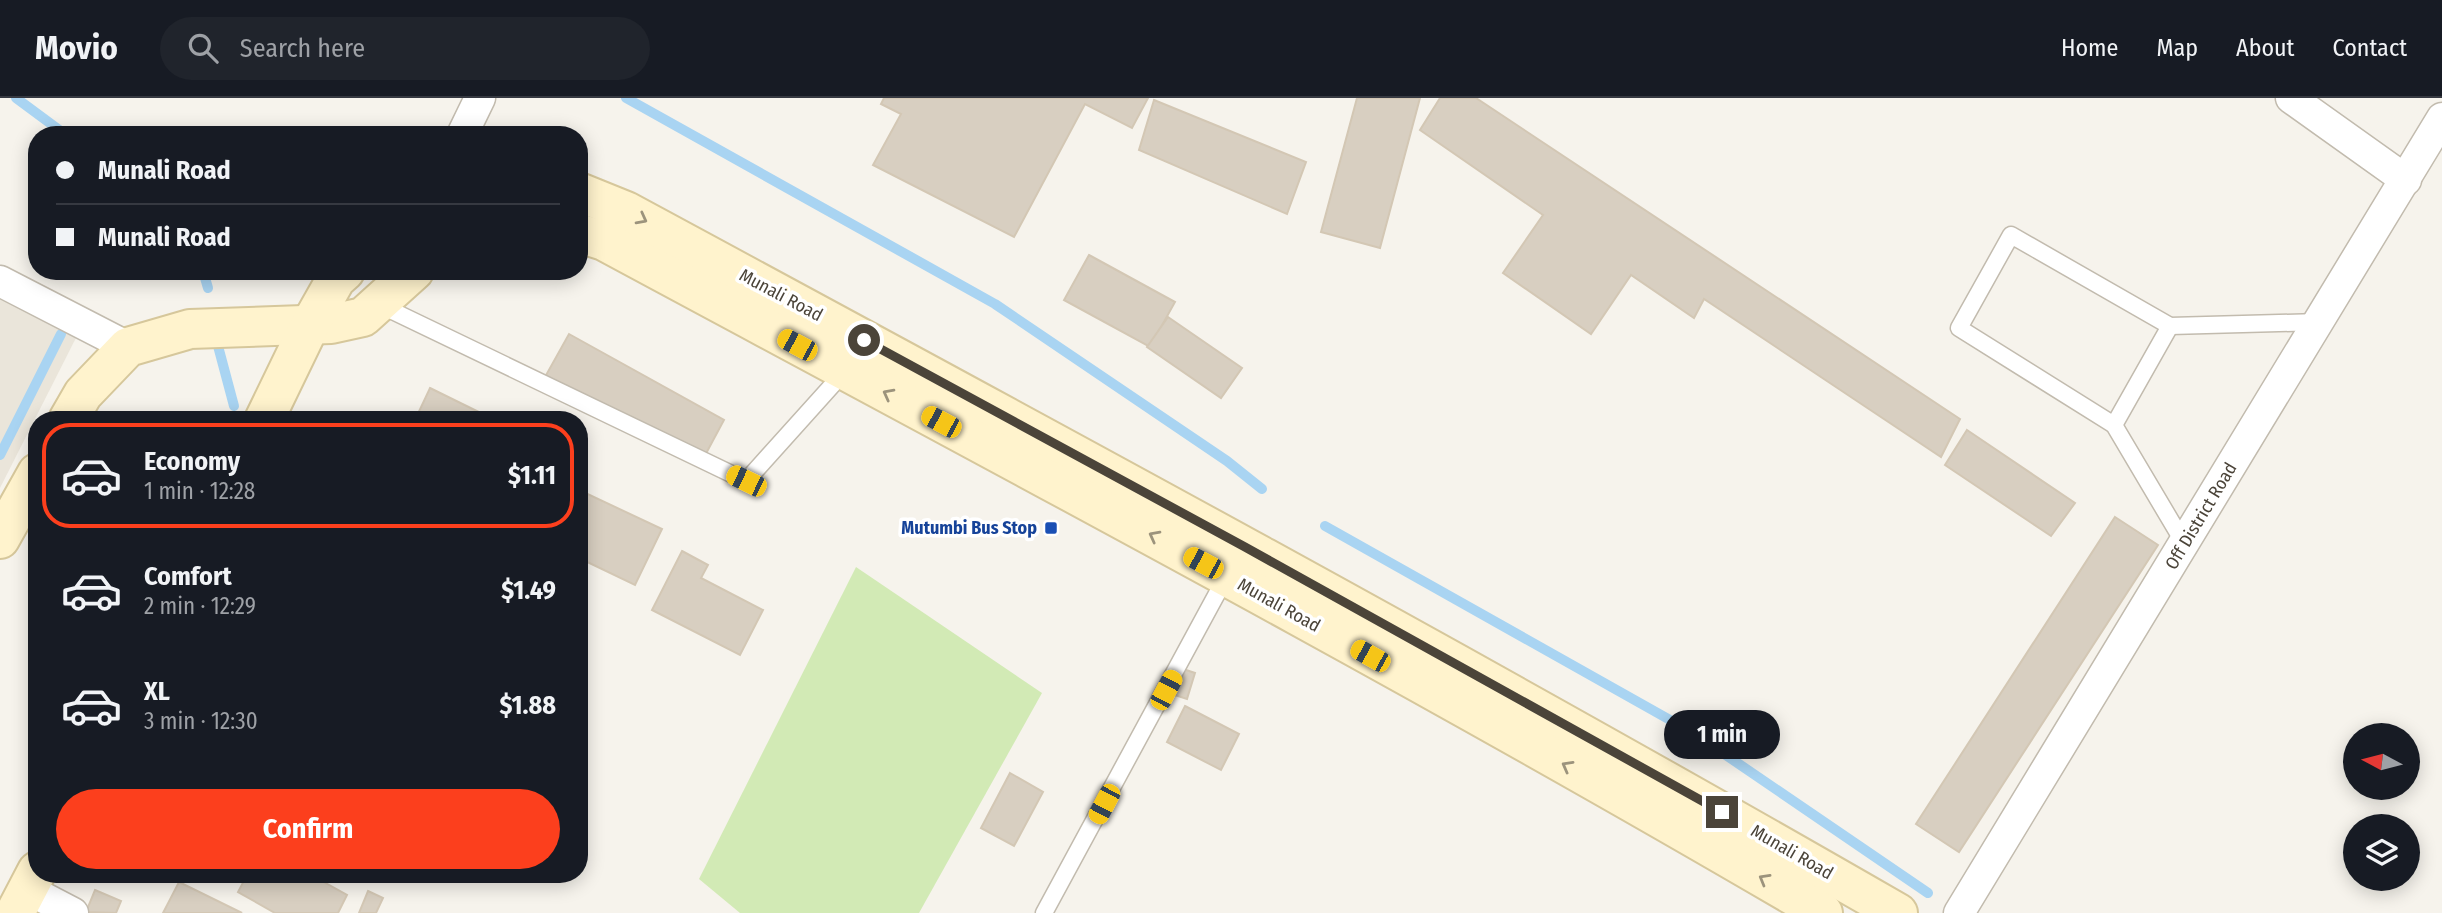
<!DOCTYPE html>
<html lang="en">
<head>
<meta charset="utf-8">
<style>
  body { margin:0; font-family:"Fira Sans Condensed",sans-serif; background:#20242c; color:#f1f3f6; height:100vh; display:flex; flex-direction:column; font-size:26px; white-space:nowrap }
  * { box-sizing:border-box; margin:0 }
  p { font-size:23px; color:#9ea1a6 }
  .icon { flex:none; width:38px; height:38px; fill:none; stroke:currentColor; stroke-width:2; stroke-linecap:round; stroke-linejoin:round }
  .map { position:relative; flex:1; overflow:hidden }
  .panel { position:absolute; left:28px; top:313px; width:560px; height:472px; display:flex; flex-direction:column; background:#171b24; border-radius:28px; box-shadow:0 4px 18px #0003 }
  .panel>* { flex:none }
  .guide { position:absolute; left:28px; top:28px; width:560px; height:154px; border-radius:28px; box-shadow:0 4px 18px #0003; display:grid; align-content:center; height:154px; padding:0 28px; background:#171b24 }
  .needle { width:46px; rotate:277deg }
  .tools { position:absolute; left:2343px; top:625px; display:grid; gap:14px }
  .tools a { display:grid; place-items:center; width:77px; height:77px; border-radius:50%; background:#171b24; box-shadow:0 4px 18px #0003; font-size:35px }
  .end { position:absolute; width:32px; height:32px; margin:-16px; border:9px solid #4b4439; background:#fff; box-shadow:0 0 0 4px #fff }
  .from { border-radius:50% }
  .bubble { position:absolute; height:49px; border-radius:24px; background:#171b24; box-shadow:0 4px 18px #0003; font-size:23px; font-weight:700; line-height:49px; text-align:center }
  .car { position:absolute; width:21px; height:42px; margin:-21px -10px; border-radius:9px; box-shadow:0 0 5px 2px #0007; background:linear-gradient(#f5c518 24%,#345 0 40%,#f5c518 0 76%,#345 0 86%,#f5c518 0) }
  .guide b { display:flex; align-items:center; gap:24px; height:66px; font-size:26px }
  .guide b+b { border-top:2px solid #363941 }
  .guide i { width:18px; height:18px; background:#f1f3f6 }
  ul { padding:12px 0 0; list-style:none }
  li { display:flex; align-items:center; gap:21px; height:105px; margin:0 14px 10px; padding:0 14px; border:4px solid transparent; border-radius:28px }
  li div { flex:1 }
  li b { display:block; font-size:26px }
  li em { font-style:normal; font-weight:700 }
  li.selected { border-color:#fc3f1d }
  li>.icon { width:63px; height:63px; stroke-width:1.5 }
  .cta { display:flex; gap:14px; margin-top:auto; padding:14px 28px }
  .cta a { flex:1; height:80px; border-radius:42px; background:#fc3f1d; color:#fff; font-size:28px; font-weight:700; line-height:80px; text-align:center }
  header { display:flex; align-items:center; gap:42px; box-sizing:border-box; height:98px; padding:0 35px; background:#171b24; border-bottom:2px solid #363941 }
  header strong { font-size:33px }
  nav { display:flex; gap:38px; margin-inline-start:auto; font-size:24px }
  .search { width:490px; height:63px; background:#20242c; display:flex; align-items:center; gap:18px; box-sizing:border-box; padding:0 24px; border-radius:38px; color:#9ea1a6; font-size:26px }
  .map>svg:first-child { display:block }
  .residential { fill:#eae5da }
  .green { fill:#d2eab5 }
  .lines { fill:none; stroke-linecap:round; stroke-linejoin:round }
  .stream { stroke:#a9d4f2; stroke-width:10 }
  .building { fill:#d8cfc1; stroke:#d3c7b4; stroke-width:2 }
  .service-casing { stroke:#c2bbae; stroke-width:19 }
  .minor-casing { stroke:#c2bbae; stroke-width:33 }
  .secondary-casing { stroke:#d6c79b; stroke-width:42 }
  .service { stroke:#fff; stroke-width:16 }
  .minor { stroke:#fff; stroke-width:30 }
  .secondary { stroke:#fff3cd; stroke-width:38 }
  .oneway { stroke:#9c937c }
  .route { stroke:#4b4439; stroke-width:9 }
  .transit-dot { fill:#1a4fb4; stroke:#fff; stroke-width:2.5 }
  .labels { text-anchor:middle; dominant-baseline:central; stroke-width:7; stroke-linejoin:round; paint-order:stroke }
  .street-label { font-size:18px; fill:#4b4439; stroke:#fff }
  .transit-label { font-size:18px; font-weight:bold; fill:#164399; stroke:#fff; text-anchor:end }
</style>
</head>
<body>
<header>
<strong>Movio</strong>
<div class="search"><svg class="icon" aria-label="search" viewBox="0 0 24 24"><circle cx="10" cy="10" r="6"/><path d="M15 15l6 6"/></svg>Search here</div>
<nav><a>Home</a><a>Map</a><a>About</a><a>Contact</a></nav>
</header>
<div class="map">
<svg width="2442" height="815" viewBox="0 0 2442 815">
  <rect width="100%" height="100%" fill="#f6f3ec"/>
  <polygon class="residential" points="0,188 82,228 0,390"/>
  <polygon class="green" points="856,469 1042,595 919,815 740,815 699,781"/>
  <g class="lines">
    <g class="stream">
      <polyline points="16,0 66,37"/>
      <polyline points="626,0 995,206 1227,363 1262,391"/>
      <polyline points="203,173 208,190"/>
      <polyline points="218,248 234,308"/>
      <polyline points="0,357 61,236"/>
      <polyline points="1325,428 1695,636 1928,795"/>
    </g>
  </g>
  <g class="building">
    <polygon points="884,0 1148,0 1132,30 1085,6 1014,139 873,67 901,16 881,6"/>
    <polygon points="1357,0 1420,0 1380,150 1321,134"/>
    <polygon points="1440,0 1476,0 1960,321 1941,359 1704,201 1694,220 1631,177 1591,236 1503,175 1543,117 1420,32"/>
    <polygon points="1154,2 1306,64 1287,116 1139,52"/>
    <polygon points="1089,157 1175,204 1150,249 1064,202"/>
    <polygon points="1168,219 1242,270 1221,300 1147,249"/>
    <polygon points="569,236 724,322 701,365 545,279"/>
    <polygon points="430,290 495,322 415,322"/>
    <polygon points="1967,332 2075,405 2051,438 1945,367"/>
    <polygon points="579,392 662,431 635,487 579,460"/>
    <polygon points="2115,419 2158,447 1959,754 1916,726"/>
    <polygon points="682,453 708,467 701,480 763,512 740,557 652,512"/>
    <polygon points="1183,571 1195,575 1187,601 1175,597"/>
    <polygon points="1185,608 1239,636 1221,672 1167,644"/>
    <polygon points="1010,675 1043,694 1014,748 981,730"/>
    <polygon points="247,777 311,777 347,797 338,815 275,815 238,794"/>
    <polygon points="179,784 242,815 163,815"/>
    <polygon points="95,792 121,803 116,815 86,814"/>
    <polygon points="368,793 383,800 376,815 359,815"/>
  </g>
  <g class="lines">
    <defs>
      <g id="service">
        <polyline points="378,206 746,383 845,273"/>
        <polyline points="2114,327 2170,228"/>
        <polyline points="2184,445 2114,327 1959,230 2011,137 2170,228 2319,224"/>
        <polyline points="1044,815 1226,479"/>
      </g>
      <g id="minor">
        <polyline points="2291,0 2406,82"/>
        <polyline points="462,37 480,0"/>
        <polyline points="0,183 128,249"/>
        <polyline points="27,791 73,815"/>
        <polyline points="1959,815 2442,20"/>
      </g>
      <g id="secondary">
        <path d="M579 94 626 113C1052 343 1478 573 1898 815"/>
        <path d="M579 135 604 143C1013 363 1423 580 1823 815"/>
        <polyline points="68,322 83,296 128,249 190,231 331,226 363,219 414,173"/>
        <polyline points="264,322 310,227 336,181 345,173"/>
        <polyline points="0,441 37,375"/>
        <polyline points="15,815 37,773"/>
      </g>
    </defs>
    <use href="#service" class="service-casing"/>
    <use href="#minor" class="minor-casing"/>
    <use href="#secondary" class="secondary-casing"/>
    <use href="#service" class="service"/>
    <use href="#minor" class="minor"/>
    <use href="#secondary" class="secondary"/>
  </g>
  <defs><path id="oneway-chevron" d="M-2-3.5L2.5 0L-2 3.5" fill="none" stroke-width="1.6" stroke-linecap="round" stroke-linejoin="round" transform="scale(1.75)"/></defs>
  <g class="oneway">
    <use href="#oneway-chevron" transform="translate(642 121) rotate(28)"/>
    <use href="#oneway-chevron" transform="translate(888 296) rotate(-152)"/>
    <use href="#oneway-chevron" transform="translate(1154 438) rotate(-152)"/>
    <use href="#oneway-chevron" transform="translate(1567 668) rotate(-151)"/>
    <use href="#oneway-chevron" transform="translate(1764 781) rotate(-150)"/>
  </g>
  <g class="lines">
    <polyline class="route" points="864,242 1245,449 1722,714"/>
  </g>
  <rect class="transit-dot" x="1044" y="423" width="14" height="14" rx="3.5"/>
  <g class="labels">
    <g class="street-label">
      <text transform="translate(781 197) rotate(28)">Munali Road</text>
      <text transform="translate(2201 418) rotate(-59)">Off District Road</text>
      <text transform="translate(1279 507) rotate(29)">Munali Road</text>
      <text transform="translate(1792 754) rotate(30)">Munali Road</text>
    </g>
    <g class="transit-label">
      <text x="1037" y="430">Mutumbi Bus Stop</text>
    </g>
  </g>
</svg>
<div class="tools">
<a><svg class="needle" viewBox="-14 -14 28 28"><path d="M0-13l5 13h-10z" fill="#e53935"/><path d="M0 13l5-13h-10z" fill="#9ea1a6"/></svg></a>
<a><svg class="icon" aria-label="layers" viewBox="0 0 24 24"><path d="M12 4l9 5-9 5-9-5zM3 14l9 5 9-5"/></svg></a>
</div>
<i class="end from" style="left:864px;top:242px"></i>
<i class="end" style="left:1722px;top:714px"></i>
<div class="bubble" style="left:1664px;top:612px;width:116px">1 min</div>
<i class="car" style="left:797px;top:247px;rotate:298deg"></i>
<i class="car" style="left:941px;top:324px;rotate:298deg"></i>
<i class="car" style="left:746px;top:383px;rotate:296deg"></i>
<i class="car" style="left:1203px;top:465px;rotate:298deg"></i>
<i class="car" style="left:1370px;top:558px;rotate:299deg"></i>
<i class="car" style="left:1166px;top:592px;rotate:28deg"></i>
<i class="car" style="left:1104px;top:706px;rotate:208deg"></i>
<div class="guide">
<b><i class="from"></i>Munali Road</b>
<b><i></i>Munali Road</b>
</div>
<section class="panel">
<ul>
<li class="selected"><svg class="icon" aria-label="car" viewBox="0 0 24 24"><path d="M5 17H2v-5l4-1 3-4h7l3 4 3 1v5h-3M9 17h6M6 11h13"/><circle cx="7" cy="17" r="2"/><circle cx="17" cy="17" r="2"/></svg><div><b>Economy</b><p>1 min · 12:28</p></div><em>$1.11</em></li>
<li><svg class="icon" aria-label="car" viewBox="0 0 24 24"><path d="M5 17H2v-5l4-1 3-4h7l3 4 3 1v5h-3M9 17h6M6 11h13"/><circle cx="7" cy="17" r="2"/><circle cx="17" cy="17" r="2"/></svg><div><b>Comfort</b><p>2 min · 12:29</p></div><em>$1.49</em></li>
<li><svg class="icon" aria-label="car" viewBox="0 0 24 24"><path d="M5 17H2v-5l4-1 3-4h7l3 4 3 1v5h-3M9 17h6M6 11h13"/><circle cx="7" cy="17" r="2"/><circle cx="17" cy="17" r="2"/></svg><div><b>XL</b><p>3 min · 12:30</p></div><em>$1.88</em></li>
</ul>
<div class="cta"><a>Confirm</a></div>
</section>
</div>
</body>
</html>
